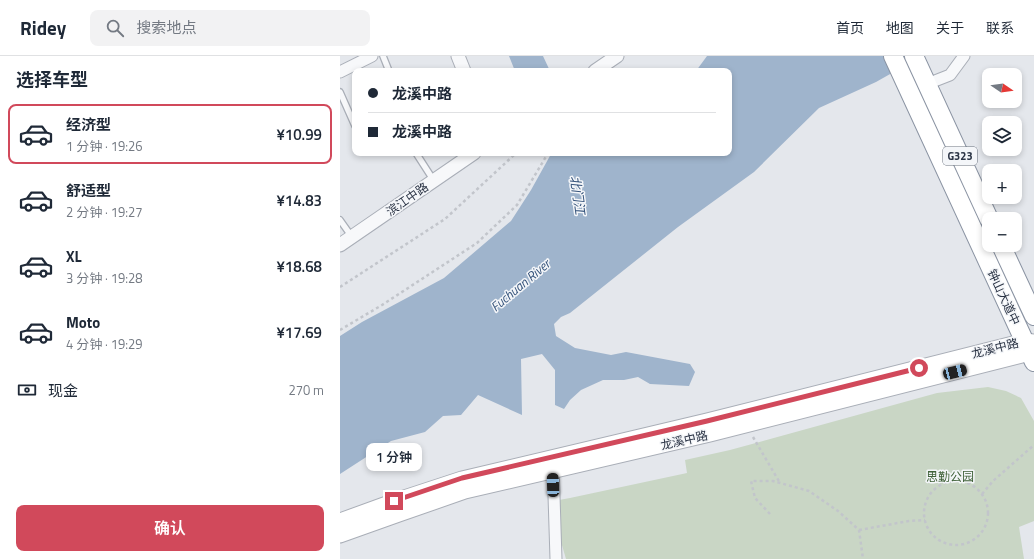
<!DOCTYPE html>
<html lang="zh">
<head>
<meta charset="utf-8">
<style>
  body { margin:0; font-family:"Titillium Web","Noto Sans SC",sans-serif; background:#f2f2f3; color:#1f2937; height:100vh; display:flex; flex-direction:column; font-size:15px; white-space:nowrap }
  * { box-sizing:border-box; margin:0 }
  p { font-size:13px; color:#747a83 }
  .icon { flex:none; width:22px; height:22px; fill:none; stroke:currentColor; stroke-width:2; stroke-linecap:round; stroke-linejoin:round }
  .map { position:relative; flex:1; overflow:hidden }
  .side { display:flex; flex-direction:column; background:#fff; width:340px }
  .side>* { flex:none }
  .top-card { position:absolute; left:12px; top:12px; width:380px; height:88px; border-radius:8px; box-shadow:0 2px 6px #0003; display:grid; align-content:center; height:88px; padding:0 16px; background:#fff }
  .needle { width:26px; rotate:103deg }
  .controls { position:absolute; left:642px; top:12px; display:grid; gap:8px }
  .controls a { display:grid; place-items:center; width:40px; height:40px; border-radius:8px; background:#fff; box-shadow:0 2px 6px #0003; font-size:20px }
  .end { position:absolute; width:18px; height:18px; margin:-9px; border:5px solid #d1495b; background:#fff; box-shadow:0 0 0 2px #fff }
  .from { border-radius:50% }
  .bubble { position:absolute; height:28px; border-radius:8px; background:#fff; box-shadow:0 2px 6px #0003; font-size:13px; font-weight:600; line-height:28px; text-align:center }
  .car { position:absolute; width:12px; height:24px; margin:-12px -6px; border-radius:5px; box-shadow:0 0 3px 1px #0007; background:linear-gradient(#222 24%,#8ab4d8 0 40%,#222 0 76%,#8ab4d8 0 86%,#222 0) }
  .top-card b { display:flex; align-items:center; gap:14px; height:38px; font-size:15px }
  .top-card b+b { border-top:1px solid #e0e1e3 }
  .top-card i { width:10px; height:10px; background:#1f2937 }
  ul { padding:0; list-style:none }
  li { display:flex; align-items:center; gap:12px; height:60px; margin:0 8px 6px; padding:0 8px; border:2px solid transparent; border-radius:8px }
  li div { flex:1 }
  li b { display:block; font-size:15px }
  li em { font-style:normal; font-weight:600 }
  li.selected { border-color:#d1495b }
  li>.icon { width:36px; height:36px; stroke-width:1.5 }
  h2 { padding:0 16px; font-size:18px; line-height:48px }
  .pay { display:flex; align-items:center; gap:10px; height:44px; padding:0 16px; font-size:15px }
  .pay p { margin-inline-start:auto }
  .action { display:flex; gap:8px; margin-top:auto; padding:8px 16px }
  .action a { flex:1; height:46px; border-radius:8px; background:#d1495b; color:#fff; font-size:16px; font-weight:600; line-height:46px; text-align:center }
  header { display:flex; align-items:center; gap:24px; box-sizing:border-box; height:56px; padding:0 20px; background:#fff; border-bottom:1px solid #e0e1e3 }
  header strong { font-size:19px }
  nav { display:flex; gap:22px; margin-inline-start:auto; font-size:14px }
  .search { width:280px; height:36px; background:#f2f2f3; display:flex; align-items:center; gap:10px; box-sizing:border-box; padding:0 14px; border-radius:8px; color:#747a83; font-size:15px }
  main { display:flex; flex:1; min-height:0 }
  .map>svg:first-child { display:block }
  .green { fill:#c9d6c5 }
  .water { fill:#9fb4cc }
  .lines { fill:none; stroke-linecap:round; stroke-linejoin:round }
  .service-casing { stroke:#a9aeb7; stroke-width:8 }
  .minor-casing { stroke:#a9aeb7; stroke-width:13 }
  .tertiary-casing { stroke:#a9aeb7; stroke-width:15 }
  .secondary-casing { stroke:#a9aeb7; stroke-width:17 }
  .trunk-casing { stroke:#8b94a3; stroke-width:20 }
  .path { stroke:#c2c5cb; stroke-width:2.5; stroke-dasharray:3 3; stroke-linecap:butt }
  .service { stroke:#f7f8fa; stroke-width:5.5 }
  .minor { stroke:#f7f8fa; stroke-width:11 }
  .tertiary { stroke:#f7f8fa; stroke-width:13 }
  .secondary { stroke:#fff; stroke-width:15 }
  .trunk { stroke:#fff; stroke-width:18 }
  .route { stroke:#d1495b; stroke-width:5 }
  .labels { text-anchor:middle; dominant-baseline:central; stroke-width:3; stroke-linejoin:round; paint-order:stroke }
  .shield { fill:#f4f6f9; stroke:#676e7b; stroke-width:1 }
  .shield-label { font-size:11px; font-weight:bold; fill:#2b3445 }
  .street-label { font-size:12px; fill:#2b3445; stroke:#f4f6f9 }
  .park-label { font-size:12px; fill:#3f6138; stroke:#f4f6f9 }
  .water-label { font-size:13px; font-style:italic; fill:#34527a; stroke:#f4f6f9 }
</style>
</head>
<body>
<header>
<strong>Ridey</strong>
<div class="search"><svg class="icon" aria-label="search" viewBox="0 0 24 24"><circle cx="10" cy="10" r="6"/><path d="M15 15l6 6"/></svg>搜索地点</div>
<nav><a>首页</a><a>地图</a><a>关于</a><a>联系</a></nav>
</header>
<main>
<section class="side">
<h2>选择车型</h2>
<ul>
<li class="selected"><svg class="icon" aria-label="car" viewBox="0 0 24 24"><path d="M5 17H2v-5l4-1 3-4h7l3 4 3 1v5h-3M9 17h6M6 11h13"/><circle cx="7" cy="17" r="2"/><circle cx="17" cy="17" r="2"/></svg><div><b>经济型</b><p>1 分钟 · 19:26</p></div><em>¥10.99</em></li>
<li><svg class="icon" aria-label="car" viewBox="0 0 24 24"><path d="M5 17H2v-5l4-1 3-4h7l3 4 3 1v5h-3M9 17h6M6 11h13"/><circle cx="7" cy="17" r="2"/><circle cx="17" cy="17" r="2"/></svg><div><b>舒适型</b><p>2 分钟 · 19:27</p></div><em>¥14.83</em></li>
<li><svg class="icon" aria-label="car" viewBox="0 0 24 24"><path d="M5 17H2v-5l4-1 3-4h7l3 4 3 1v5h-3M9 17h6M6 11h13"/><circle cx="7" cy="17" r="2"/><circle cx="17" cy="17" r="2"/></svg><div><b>XL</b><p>3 分钟 · 19:28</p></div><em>¥18.68</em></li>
<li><svg class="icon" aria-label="car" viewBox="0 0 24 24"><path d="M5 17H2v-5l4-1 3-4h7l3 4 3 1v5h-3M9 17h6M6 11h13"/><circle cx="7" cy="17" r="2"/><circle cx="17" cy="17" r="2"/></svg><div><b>Moto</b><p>4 分钟 · 19:29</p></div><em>¥17.69</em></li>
</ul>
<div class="pay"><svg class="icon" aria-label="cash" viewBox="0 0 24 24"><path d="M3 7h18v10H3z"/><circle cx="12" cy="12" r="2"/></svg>现金<p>270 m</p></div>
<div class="action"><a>确认</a></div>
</section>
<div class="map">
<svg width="694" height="503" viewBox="0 0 694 503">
  <rect width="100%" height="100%" fill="#e4e7ec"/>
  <polygon class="green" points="648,331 666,335 681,342 694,365 694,465 679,471 684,503 226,503 209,444 219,444 230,442 347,417 345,404 390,394 597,337"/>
  <g class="water">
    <polygon points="169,0 203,0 210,15 175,15"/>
    <polygon points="367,0 582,0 536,26 479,52 414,116 338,171 230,257 221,261 214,268 216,280 235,292 271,299 286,296 350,308 355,316 349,330 310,328 298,321 284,324 263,324 241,334 230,344 224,353 215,349 215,314 202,298 181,303 182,359 138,339 121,359 103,360 85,376 51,385 0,418 0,280 22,266 104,222 171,165 191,134 211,98 211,97 389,97 389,15 356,15"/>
  </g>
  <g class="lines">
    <defs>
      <g id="service">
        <polyline points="43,0 49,15"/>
        <polyline points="0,36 15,70"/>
        <polyline points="76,97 94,125"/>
        <polyline points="0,164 12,181"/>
      </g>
      <g id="minor">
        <polyline points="0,16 32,0"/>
        <polyline points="587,28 610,19 624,0"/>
        <polyline points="213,408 216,503"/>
      </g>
      <g id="tertiary">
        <polyline points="118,0 124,15"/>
        <polyline points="255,15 277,0"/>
        <polyline points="0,189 134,97"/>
      </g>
      <g id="secondary">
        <polyline points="0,465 55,445 122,423 367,365 685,285 694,286"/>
        <polyline points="0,479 59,458 125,435 370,378 690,297 694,298"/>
      </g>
      <g id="trunk">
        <polyline points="553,0 694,306"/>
        <polyline points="574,0 649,163"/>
        <polyline points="661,189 694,260"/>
      </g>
    </defs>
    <use href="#service" class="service-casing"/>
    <use href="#minor" class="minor-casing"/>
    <use href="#tertiary" class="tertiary-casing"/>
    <use href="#secondary" class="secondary-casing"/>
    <use href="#trunk" class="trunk-casing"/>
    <g class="path">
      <polyline points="0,231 105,163 174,99 174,97"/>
      <polyline points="0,274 42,249 137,187 177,149 207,99 206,97"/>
      <polyline points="413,381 440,427"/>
      <circle cx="616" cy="457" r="32"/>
      <polyline points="642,438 653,425 694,389"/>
      <polyline points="430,458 415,442 411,425 433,425 469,435 498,455 519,474 523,503"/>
      <polyline points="519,474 569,465 585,464"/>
    </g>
    <use href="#service" class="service"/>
    <use href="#minor" class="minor"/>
    <use href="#tertiary" class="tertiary"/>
    <use href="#secondary" class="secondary"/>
    <use href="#trunk" class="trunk"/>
  </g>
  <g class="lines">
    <polyline class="route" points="54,445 122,422 367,365 579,312"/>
  </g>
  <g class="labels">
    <rect class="shield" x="603" y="91" width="34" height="18" rx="3"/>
    <g class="shield-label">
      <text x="620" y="100">G323</text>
    </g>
    <g class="street-label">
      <text transform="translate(67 143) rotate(-35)">滨江中路</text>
      <text transform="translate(664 241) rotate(65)">钟山大道中</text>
      <text transform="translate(655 292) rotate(-14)">龙溪中路</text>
      <text transform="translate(344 384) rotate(-13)">龙溪中路</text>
    </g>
    <g class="park-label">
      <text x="610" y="420">思勤公园</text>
    </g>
    <g class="water-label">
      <text transform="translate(238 139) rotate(82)">北门江</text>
      <text transform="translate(180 229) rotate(-40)">Fuchuan River</text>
    </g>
  </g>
</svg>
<div class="controls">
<a><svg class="needle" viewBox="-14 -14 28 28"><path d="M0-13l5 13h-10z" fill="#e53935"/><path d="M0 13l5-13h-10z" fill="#747a83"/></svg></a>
<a><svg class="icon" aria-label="layers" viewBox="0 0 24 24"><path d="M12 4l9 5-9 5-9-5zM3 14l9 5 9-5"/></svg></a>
<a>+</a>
<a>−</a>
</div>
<i class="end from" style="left:579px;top:312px"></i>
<i class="end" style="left:54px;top:445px"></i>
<div class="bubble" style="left:26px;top:387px;width:56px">1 分钟</div>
<i class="car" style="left:615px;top:316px;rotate:76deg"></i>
<i class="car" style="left:213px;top:429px;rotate:358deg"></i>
<div class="top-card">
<b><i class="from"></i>龙溪中路</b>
<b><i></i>龙溪中路</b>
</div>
</div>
</main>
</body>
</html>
